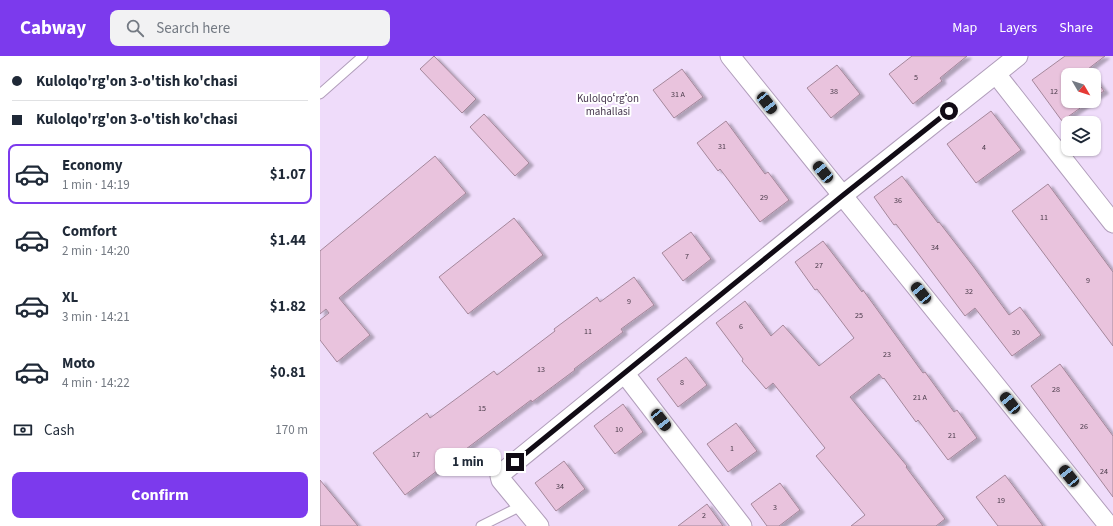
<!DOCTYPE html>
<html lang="en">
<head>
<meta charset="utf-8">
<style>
  body { margin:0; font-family:"Source Sans 3",sans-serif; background:#f2f2f3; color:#1f2937; height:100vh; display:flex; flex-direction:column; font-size:15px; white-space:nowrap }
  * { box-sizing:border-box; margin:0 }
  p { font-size:13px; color:#747a83 }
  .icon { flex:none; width:22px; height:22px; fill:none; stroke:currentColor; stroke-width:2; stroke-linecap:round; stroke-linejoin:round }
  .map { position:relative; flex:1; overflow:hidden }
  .details { display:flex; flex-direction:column; background:#fff; width:320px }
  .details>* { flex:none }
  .guide { display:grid; align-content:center; height:88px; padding:0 12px; background:#fff }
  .needle { width:26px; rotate:129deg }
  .controls { position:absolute; left:741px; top:12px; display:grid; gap:8px }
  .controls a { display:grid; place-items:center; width:40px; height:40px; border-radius:8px; background:#fff; box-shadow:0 1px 3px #0004; font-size:20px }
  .end { position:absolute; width:18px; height:18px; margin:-9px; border:5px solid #110b15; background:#fff; box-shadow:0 0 0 2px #fff }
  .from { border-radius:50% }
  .bubble { position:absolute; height:28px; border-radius:8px; background:#fff; box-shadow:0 1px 3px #0004; font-size:13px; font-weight:700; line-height:28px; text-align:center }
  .car { position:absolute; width:12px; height:24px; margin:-12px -6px; border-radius:5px; box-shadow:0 0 3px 1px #0007; background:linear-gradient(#222 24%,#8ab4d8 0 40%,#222 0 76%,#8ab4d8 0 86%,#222 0) }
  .guide b { display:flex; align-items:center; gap:14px; height:38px; font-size:15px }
  .guide b+b { border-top:1px solid #e0e1e3 }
  .guide i { width:10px; height:10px; background:#1f2937 }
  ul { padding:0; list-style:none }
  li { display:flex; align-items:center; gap:12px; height:60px; margin:0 8px 6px; padding:0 4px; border:2px solid transparent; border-radius:8px }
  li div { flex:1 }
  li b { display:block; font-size:15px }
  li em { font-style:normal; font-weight:700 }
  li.active { border-color:#7c3aed }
  li>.icon { width:36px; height:36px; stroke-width:1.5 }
  .pay { display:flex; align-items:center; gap:10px; height:44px; padding:0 12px; font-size:15px }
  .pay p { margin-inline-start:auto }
  .primary-button { display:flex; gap:8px; margin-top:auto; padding:8px 12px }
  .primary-button a { flex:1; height:46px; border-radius:8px; background:#7c3aed; color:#fff; font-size:16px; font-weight:700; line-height:46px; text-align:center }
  header { display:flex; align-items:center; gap:24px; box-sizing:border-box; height:56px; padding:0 20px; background:#7c3aed; color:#fff }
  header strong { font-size:19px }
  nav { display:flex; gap:22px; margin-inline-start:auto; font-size:14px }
  .search { width:280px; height:36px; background:#f2f2f3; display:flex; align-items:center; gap:10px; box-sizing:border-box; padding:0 14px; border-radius:8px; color:#747a83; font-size:15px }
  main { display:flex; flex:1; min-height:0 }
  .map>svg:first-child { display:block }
  .building { fill:#e9c3dd; stroke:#a4879b; filter:url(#shadow) }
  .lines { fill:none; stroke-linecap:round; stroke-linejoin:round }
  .service-casing { stroke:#b19ebb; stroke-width:11 }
  .minor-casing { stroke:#b19ebb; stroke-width:21 }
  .service { stroke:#fff; stroke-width:9 }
  .minor { stroke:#fff; stroke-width:19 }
  .route { stroke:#110b15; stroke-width:5 }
  .labels { text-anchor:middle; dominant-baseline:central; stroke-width:4; stroke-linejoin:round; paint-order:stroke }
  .number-label { font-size:8px; fill:#473947 }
  .neighbourhood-label { font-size:11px; fill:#47374f; stroke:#fff }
</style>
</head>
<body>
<header>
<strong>Cabway</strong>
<div class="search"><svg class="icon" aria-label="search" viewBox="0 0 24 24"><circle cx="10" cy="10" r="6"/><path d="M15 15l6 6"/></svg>Search here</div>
<nav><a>Map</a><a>Layers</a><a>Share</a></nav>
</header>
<main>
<section class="details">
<div class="guide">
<b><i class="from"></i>Kulolqo'rg'on 3-o'tish ko'chasi</b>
<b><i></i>Kulolqo'rg'on 3-o'tish ko'chasi</b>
</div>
<ul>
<li class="active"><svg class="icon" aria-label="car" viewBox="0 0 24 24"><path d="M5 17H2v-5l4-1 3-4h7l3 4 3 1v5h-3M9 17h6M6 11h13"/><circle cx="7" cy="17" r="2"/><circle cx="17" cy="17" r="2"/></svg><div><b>Economy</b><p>1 min · 14:19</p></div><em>$1.07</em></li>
<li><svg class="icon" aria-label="car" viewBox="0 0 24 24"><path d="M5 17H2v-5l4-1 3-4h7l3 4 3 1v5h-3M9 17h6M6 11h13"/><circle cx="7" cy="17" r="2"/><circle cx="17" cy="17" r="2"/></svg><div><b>Comfort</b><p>2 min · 14:20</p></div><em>$1.44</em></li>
<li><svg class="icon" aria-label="car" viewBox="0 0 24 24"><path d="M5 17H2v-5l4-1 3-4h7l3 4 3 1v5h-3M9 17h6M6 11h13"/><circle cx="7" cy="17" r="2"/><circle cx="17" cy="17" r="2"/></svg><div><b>XL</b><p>3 min · 14:21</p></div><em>$1.82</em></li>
<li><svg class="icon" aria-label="car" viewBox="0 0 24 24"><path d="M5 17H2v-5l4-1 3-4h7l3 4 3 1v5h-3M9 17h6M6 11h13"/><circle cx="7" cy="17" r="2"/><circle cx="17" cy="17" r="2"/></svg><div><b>Moto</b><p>4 min · 14:22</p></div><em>$0.81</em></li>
</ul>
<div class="pay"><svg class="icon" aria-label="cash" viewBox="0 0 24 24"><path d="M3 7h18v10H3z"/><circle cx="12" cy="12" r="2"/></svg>Cash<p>170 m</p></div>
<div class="primary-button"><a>Confirm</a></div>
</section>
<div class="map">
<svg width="793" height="470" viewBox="0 0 793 470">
  <defs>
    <filter id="shadow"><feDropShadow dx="4.5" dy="2.5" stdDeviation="1" flood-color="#0004"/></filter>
  </defs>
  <rect width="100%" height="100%" fill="#efdcfa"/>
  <g class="building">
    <polygon points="114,0 156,43 142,57 100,13"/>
    <polygon points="592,0 647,0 620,22 622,25 593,48 569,18"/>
    <polygon points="745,0 785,0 768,13 772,19 748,19 748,45 770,45 742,65 712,24"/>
    <polygon points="517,9 540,38 511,62 487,32"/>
    <polygon points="362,13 383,41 354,62 333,34"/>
    <polygon points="774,21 784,35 774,42"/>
    <polygon points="671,55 701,94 656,127 627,88"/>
    <polygon points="164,58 209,107 195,120 150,71"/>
    <polygon points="406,65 445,118 448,116 469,144 440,166 400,113 398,115 377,87"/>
    <polygon points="115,100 146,137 19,242 50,279 17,306 0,284 0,264 9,257 6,253 0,258 0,195"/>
    <polygon points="582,120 618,167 619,166 653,210 689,259 700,251 721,279 692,300 655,252 645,260 576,168 574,169 554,141"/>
    <polygon points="728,128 793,216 793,290 692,155"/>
    <polygon points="194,162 223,199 148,258 119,221"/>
    <polygon points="371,176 391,203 363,225 342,197"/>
    <polygon points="503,185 542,236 543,234 603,317 605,316 634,356 637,354 657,382 628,404 598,364 596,366 564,322 563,323 559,318 530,341 587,410 586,411 625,463 616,470 531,470 545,459 496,400 505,392 453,327 446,333 422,305 423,303 396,267 425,245 451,280 463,269 499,310 534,282 497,233 495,234 475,206"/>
    <polygon points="314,221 334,249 301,273 303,276 254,313 255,314 212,346 211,344 85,439 53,397 107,357 110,362 174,315 177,319 235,275 234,273 277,241 280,246"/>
    <polygon points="366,301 387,329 358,351 337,323"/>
    <polygon points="740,308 793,380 793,441 711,330"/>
    <polygon points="303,348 323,376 295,398 274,370"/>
    <polygon points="416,367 437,395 408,416 387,388"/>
    <polygon points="244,405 265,433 236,455 215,427"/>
    <polygon points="685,419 706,447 723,470 678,470 656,441"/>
    <polygon points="0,424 38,470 0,470"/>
    <polygon points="460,427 480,454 459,470 447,470 431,448"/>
    <polygon points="387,448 403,470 358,470"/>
  </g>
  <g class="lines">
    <defs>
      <g id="service">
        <polyline points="0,38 43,0"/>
        <polyline points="161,470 203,449"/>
      </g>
      <g id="minor">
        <polyline points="410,0 789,470"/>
        <polyline points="676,18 793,167"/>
        <polyline points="305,318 422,470"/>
        <polyline points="219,470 181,424 180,420 183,416 522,140 698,0"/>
      </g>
    </defs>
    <use href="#service" class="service-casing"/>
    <use href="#minor" class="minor-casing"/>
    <use href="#service" class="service"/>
    <use href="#minor" class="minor"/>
  </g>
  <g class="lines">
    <polyline class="route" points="195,406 522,140 629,55"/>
  </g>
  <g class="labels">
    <g class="number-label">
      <text x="596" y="21">5</text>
      <text x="514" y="35">38</text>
      <text x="734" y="35">12</text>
      <text x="358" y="38">31 A</text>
      <text x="402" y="90">31</text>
      <text x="664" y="91">4</text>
      <text x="444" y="141">29</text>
      <text x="578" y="144">36</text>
      <text x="724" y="161">11</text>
      <text x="615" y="191">34</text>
      <text x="367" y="200">7</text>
      <text x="499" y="209">27</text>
      <text x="768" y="224">9</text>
      <text x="649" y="235">32</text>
      <text x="309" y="245">9</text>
      <text x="539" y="259">25</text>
      <text x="421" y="270">6</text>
      <text x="268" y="275">11</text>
      <text x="696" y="276">30</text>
      <text x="567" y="298">23</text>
      <text x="221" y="313">13</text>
      <text x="362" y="326">8</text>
      <text x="736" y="333">28</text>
      <text x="600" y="341">21 A</text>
      <text x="162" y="352">15</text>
      <text x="764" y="370">26</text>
      <text x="299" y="373">10</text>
      <text x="632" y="379">21</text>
      <text x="412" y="392">1</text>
      <text x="96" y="398">17</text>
      <text x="784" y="415">24</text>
      <text x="240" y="430">34</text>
      <text x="681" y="444">19</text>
      <text x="455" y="451">3</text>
      <text x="384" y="459">2</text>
    </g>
    <g class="neighbourhood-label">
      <text x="288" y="42">Kulolqoʻrgʻon<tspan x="288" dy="13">mahallasi</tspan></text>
    </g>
  </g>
</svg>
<div class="controls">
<a><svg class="needle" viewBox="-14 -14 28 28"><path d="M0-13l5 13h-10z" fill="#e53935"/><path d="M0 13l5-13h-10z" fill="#747a83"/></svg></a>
<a><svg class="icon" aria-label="layers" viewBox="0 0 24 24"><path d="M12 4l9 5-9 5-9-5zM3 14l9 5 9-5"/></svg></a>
</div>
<i class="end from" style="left:629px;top:55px"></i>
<i class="end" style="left:195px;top:406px"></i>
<div class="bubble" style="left:115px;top:392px;width:66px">1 min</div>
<i class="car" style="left:447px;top:47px;rotate:142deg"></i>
<i class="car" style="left:503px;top:116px;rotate:321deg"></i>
<i class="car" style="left:601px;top:237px;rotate:321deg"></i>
<i class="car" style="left:690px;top:347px;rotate:321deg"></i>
<i class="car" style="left:341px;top:364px;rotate:142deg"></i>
<i class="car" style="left:749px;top:420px;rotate:321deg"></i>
</div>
</main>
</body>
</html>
